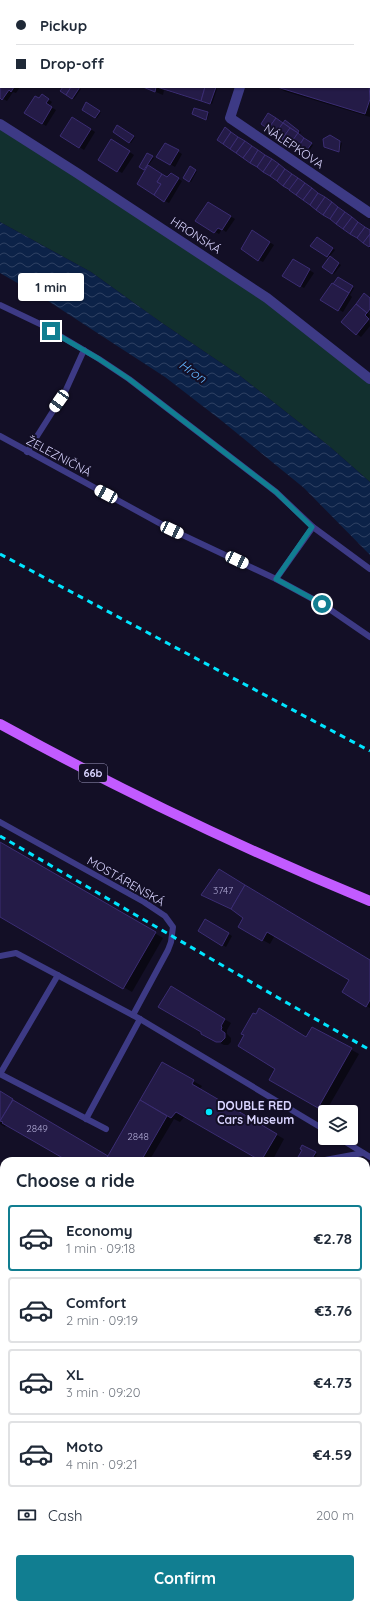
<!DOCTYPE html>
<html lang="en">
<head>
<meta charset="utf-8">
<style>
  body { margin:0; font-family:Quicksand,sans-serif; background:#f6f6f7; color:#1f2937; height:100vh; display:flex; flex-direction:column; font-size:15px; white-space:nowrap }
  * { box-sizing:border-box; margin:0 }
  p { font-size:13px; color:#747a83 }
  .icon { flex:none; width:22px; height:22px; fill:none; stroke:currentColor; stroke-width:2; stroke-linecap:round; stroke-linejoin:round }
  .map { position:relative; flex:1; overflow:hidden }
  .sheet { position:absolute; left:0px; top:1157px; width:370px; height:452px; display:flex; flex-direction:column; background:#fff; border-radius:12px 12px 0 0; box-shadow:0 1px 3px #0004 }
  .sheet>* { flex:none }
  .hud { position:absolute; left:0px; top:0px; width:370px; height:88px; box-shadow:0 1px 3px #0004; display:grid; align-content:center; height:88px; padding:0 16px; background:#fff }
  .buttons { position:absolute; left:318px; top:1105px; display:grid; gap:8px }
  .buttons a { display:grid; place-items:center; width:40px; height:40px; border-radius:4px; background:#fff; box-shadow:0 1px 3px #0004; font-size:20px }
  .end { position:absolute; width:18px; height:18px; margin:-9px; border:5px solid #117e91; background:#fff; box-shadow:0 0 0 2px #fff }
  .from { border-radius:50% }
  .bubble { position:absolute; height:28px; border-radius:4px; background:#fff; box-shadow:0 1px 3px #0004; font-size:13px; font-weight:800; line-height:28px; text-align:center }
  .car { position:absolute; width:12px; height:24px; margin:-12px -6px; border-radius:5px; box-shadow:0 0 3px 1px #0007; background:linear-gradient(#fff 24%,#345 0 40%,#fff 0 76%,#345 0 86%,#fff 0) }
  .hud b { display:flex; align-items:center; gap:14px; height:38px; font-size:15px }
  .hud b+b { border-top:1px solid #e0e1e3 }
  .hud i { width:10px; height:10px; background:#1f2937 }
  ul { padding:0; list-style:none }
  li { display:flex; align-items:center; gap:12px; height:66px; margin:0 8px 6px; padding:0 8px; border:2px solid #e0e1e3; border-radius:4px }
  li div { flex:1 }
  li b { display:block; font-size:15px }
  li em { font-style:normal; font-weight:800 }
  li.active { border-color:#117e91 }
  li>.icon { width:36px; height:36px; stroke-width:1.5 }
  h2 { padding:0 16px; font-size:18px; line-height:48px }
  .pay { display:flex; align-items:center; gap:10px; height:44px; padding:0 16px; font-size:15px }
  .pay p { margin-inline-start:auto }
  .primary-button { display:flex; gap:8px; margin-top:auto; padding:8px 16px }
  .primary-button a { flex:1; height:46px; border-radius:4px; background:#117e91; color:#fff; font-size:16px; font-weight:800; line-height:46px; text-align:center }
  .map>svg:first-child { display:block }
  .forest { fill:url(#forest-firs) }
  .park { fill:#12302f }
  .water { fill:url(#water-waves) }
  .shadow { fill:#0007 }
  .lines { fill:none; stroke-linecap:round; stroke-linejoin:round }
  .stream { stroke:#0c2248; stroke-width:4.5 }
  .building { fill:#241b47; stroke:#3b2d73 }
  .service { stroke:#3d3a85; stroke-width:6 }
  .minor { stroke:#3d3a85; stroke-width:10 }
  .primary { stroke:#c25bff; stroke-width:10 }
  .rail { stroke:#00e5ff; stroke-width:3; stroke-dasharray:6 5; stroke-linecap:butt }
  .route { stroke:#117e91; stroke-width:5 }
  .poi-dot { fill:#00e5ff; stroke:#130f26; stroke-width:1.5 }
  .labels { text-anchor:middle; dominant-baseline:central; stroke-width:4; stroke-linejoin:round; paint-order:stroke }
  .number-label { font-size:10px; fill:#aca6d1 }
  .shield { fill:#130f26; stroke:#9e99be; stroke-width:1 }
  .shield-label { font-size:11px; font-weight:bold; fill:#d9d4ff }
  .street-label { font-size:12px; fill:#d9d4ff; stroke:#130f26 }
  .poi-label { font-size:12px; font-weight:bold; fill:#d9d4ff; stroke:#130f26; text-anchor:start }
  .water-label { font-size:13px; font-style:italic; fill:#62b6ff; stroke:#130f26 }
</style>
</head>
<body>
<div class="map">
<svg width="370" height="1609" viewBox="0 0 370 1609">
  <defs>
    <pattern id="forest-firs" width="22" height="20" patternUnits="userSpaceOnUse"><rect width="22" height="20" fill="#12302f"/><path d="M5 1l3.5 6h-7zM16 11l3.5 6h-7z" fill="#344d4e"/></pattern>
    <pattern id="water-waves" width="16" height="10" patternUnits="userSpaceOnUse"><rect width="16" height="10" fill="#0c2248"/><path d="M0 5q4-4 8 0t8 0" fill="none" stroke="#2f4163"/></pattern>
  </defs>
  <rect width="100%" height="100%" fill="#130f26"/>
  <polygon class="forest" points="0,1268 4,1268 4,1493 0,1494"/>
  <polygon class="park" points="0,124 267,298 370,379 370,482 329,446 239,375 162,323 91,272 0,222"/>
  <polygon class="water" points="0,222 91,272 162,323 239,375 329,446 370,482 370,555 304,488 222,421 165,377 42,297 0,273"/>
  <g class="shadow">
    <polygon points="0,0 27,0 1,1 1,23"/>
    <polygon points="62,0 85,0 84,1"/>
    <polygon points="114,0 130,0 114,1"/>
    <polygon points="138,0 198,0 138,1"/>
    <polygon points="0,65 1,87 20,87 16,93 13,92 7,101 0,97"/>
    <polygon points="369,85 370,117 284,91 277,87 369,87"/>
    <polygon points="64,87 79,87 81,89 74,99 62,91"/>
    <polygon points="144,87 215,87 217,89 212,104 209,104 164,90 163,95"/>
    <polygon points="42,95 52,102 49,106 56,110 46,126 25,113"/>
    <polygon points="87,104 101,112 97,118 83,109"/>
    <polygon points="193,113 208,113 209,114 207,120"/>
    <polygon points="77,120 95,132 84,150 62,136"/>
    <polygon points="285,121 301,132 299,135 313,145 307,154 262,124 283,124"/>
    <polygon points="117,126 135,137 131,143 114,132"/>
    <polygon points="330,136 342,143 340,152 327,147"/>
    <polygon points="218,139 308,185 370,230 370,248"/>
    <polygon points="111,140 134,155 122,173 99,159"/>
    <polygon points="165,144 182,154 175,167 158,157"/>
    <polygon points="148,154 154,158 148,166 168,178 171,174 182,181 169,203 165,201 146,170 140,166"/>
    <polygon points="191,167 197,171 191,182 184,178"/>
    <polygon points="208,203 235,219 226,232 222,229 219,234 197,221"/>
    <polygon points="252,231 274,245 263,262 259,260"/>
    <polygon points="317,238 335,250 329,257 341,265 334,274 323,267 330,258 312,246"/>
    <polygon points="293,260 314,273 304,288 284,276"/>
    <polygon points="338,278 354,288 350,295 352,297 343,312 322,300 338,288"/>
    <polygon points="370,299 370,312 368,314 370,315 369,318 370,326 361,337 342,322"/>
    <polygon points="0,843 163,938 132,992 0,915"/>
    <polygon points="245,917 370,961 370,1008 343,992 351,980 275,935 270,944 239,927"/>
    <polygon points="205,921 232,936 226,947 199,931"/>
    <polygon points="171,988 231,1023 227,1030 227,1034 231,1038 231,1042 228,1045 224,1045 202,1033"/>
    <polygon points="256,1016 307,1038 312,1028 359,1054 326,1111 270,1079 276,1068"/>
    <polygon points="163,1064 202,1086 199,1090 284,1139 272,1161 264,1161 185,1116 180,1122 174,1119 149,1161 69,1161 6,1125 5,1127 0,1124 0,1094 108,1157 147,1103"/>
    <polygon points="305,1146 317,1154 313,1161 307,1161 300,1157"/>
    <polygon points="370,1477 370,1492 366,1496 366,1481"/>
  </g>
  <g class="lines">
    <g class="stream">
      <polyline points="366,1454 370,1450"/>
      <polyline points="222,1609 227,1605"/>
    </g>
  </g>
  <g class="building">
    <polygon points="0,0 15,0 1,1 1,21"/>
    <polygon points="137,0 191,0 136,1"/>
    <polygon points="0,72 1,87 14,87 11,92 9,90 2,100 0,98"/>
    <polygon points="369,84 370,99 365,114 277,87 369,87"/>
    <polygon points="63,87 71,87 66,95 60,91"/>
    <polygon points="71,87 80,87 72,99 66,95"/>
    <polygon points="143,87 156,87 155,92"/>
    <polygon points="157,87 205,87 201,101"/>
    <polygon points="205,87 216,87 210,104 201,101"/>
    <polygon points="42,94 49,99 46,103 52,107 42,124 24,113 35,96 39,98"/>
    <polygon points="86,102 100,111 95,118 82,110"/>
    <polygon points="194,108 208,112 206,120 192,114"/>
    <polygon points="268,113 276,118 268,129 261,124"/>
    <polygon points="72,117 91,129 79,148 60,136"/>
    <polygon points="276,118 283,123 275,134 268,129"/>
    <polygon points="285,120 299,131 298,133 283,123"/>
    <polygon points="283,123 290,128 282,139 275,134"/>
    <polygon points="117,125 134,136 129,143 113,132"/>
    <polygon points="225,127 231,132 223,144 217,140"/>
    <polygon points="290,128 298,133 290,144 282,139"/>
    <polygon points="231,132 238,137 230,149 223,144"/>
    <polygon points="298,133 304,138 297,149 290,144"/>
    <polygon points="330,135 340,141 339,152 324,147 323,139"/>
    <polygon points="238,137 245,141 236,153 230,149"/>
    <polygon points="304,138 312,143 304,154 297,149"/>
    <polygon points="111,139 130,151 117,172 98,160"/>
    <polygon points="245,141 252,146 243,158 236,153"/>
    <polygon points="165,143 179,150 170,165 156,157"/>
    <polygon points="252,146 258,150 250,163 243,158"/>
    <polygon points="258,150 265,155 257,167 250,163"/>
    <polygon points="147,153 153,156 144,170 139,167"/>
    <polygon points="265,155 272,159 263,172 257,167"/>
    <polygon points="272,159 279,164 270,176 263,172"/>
    <polygon points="279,164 285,169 277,181 270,176"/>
    <polygon points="148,165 162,174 157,182 161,184 154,195 137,184"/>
    <polygon points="190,166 196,170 189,182 183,178"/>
    <polygon points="285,169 292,174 283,186 277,181"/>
    <polygon points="171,173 179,178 164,202 154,195 161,184 157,182 162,174 167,177"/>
    <polygon points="292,174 298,178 290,190 283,186"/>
    <polygon points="298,178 305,183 296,195 289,190"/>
    <polygon points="305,183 312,188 303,200 296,195"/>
    <polygon points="312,188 318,193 310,205 303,200"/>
    <polygon points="318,193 325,197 316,210 310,205"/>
    <polygon points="325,197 332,202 323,215 316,210"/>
    <polygon points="208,202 231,216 222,230 218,228 214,233 195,221"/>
    <polygon points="332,202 338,207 330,219 323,215"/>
    <polygon points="338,207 345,212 336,224 330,219"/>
    <polygon points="345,212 352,217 343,229 336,224"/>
    <polygon points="352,217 358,222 350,234 343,229"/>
    <polygon points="358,222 365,227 357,238 350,234"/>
    <polygon points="365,227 370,230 370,234 363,243 357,238"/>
    <polygon points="252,230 270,242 258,261 241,249"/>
    <polygon points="370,234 370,246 369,247 363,243"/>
    <polygon points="317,237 333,248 327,257 310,246"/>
    <polygon points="330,256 339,263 332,274 322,267"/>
    <polygon points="293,259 310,269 300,287 282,276"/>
    <polygon points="338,277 353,286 349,293 333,284"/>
    <polygon points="332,283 349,293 338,311 320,300"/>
    <polygon points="364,293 370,298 370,309 367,313 356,304"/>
    <polygon points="356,304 367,313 365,315 369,319 356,335 341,322"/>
    <polygon points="0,842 156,932 123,989 0,917"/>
    <polygon points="219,869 245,885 231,909 201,895"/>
    <polygon points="245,885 370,960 370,1000 366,1007 342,992 349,980 267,932 262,941 238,927 243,918 231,909"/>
    <polygon points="205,919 229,933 222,946 198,931"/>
    <polygon points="171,986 225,1019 221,1026 222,1027 221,1030 225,1033 225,1038 221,1042 216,1042 201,1034 201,1032 158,1007"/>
    <polygon points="259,1008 306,1037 312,1027 352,1048 318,1108 269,1080 275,1069 238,1046 244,1035 241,1034 253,1013 256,1014"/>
    <polygon points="162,1062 194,1080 192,1084 277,1134 261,1161 176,1112 171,1118 140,1100"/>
    <polygon points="0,1091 13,1099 0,1121"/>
    <polygon points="13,1100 108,1156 105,1161 68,1161 2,1123 3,1122 0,1121"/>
    <polygon points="140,1100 167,1116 141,1161 105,1161"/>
    <polygon points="302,1145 316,1152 311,1160 305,1161 298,1157 302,1150 300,1149"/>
    <polygon points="368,1478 370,1480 370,1490 367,1492 366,1480"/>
  </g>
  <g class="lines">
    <g class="service">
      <polyline points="0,305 40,324 99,359 129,379 276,492 313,527 370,569"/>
      <polyline points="0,436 172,530 276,579 322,604 370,637"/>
      <polyline points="27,452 65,392 84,350"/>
      <polyline points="276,579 313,527"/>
      <polyline points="0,822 144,902 165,916 173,927 171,942 168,950 133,1015"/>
      <polyline points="0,956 16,953 140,1019 325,1130"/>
      <polyline points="58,975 0,1074 106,1129"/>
      <polyline points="86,1119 140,1019"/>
      <polyline points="339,1138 370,1157"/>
      <polyline points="320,1161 363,1153"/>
      <polyline points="0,1221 4,1221"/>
      <polyline points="366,1230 370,1226"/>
    </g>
    <g class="minor">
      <polyline points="339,0 342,1"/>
      <polyline points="268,1 268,0"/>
      <polyline points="369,9 370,10"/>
      <polyline points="240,87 230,118 370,213"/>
      <polyline points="0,124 77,173 267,298 370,379"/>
      <polyline points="0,1353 4,1355"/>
      <polyline points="366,1397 370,1398"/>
      <polyline points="366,1416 370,1412"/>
      <polyline points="140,1609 147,1605"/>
    </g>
    <path class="primary" d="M0 724C120 790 243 849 370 901"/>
    <g class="rail">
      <polyline points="0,554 370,751"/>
      <polyline points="0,836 275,996 370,1050"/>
    </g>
  </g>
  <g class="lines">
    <polyline class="route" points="51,331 99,359 129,379 276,492 312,527 276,579 322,604"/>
  </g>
  <circle class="poi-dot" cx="209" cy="1112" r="4"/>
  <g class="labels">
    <g class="number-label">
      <text x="223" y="890">3747</text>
      <text x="37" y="1128">2849</text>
      <text x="138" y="1136">2848</text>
    </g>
    <rect class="shield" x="79" y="764" width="28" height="18" rx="3"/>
    <g class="shield-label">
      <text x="93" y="773">66b</text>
    </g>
    <g class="street-label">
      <text transform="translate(294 146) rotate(34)">NÁLEPKOVA</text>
      <text transform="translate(196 235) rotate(33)">HRONSKÁ</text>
      <text transform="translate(59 456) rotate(28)">ŽELEZNIČNÁ</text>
      <text transform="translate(126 881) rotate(30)">MOSTÁRENSKÁ</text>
    </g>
    <g class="poi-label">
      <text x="217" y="1105">DOUBLE RED<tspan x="217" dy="14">Cars Museum</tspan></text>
    </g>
    <g class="water-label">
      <text transform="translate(193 371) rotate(35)">Hron</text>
    </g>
  </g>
</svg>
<div class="buttons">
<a><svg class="icon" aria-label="layers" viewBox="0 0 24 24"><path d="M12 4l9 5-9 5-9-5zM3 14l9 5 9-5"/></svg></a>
</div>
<i class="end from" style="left:322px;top:604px"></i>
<i class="end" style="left:51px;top:331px"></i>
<div class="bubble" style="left:18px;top:273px;width:66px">1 min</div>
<i class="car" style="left:59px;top:401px;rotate:215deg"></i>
<i class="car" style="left:106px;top:494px;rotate:298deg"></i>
<i class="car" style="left:172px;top:530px;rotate:115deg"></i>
<i class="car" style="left:237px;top:560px;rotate:115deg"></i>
<div class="hud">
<b><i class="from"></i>Pickup</b>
<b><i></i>Drop-off</b>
</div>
<section class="sheet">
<h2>Choose a ride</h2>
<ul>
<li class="active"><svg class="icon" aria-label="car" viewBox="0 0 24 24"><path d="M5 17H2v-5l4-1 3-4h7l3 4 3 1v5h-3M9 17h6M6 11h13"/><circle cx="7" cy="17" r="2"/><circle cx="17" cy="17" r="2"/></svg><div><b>Economy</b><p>1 min · 09:18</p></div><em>€2.78</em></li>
<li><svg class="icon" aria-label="car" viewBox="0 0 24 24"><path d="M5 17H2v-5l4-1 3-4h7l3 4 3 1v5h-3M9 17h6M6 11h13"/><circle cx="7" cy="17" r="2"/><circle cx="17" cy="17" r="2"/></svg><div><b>Comfort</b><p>2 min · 09:19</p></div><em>€3.76</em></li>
<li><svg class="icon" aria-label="car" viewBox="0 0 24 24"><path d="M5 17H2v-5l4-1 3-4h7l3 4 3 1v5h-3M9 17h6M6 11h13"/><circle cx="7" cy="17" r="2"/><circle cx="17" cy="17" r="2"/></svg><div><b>XL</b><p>3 min · 09:20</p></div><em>€4.73</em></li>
<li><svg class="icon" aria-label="car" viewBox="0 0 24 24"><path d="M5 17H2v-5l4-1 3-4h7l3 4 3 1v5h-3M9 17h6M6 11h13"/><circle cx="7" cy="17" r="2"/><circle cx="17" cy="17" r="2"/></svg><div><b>Moto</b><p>4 min · 09:21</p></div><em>€4.59</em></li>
</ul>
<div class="pay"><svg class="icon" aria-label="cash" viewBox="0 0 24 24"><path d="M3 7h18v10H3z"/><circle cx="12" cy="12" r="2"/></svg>Cash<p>200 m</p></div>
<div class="primary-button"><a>Confirm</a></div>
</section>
</div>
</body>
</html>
